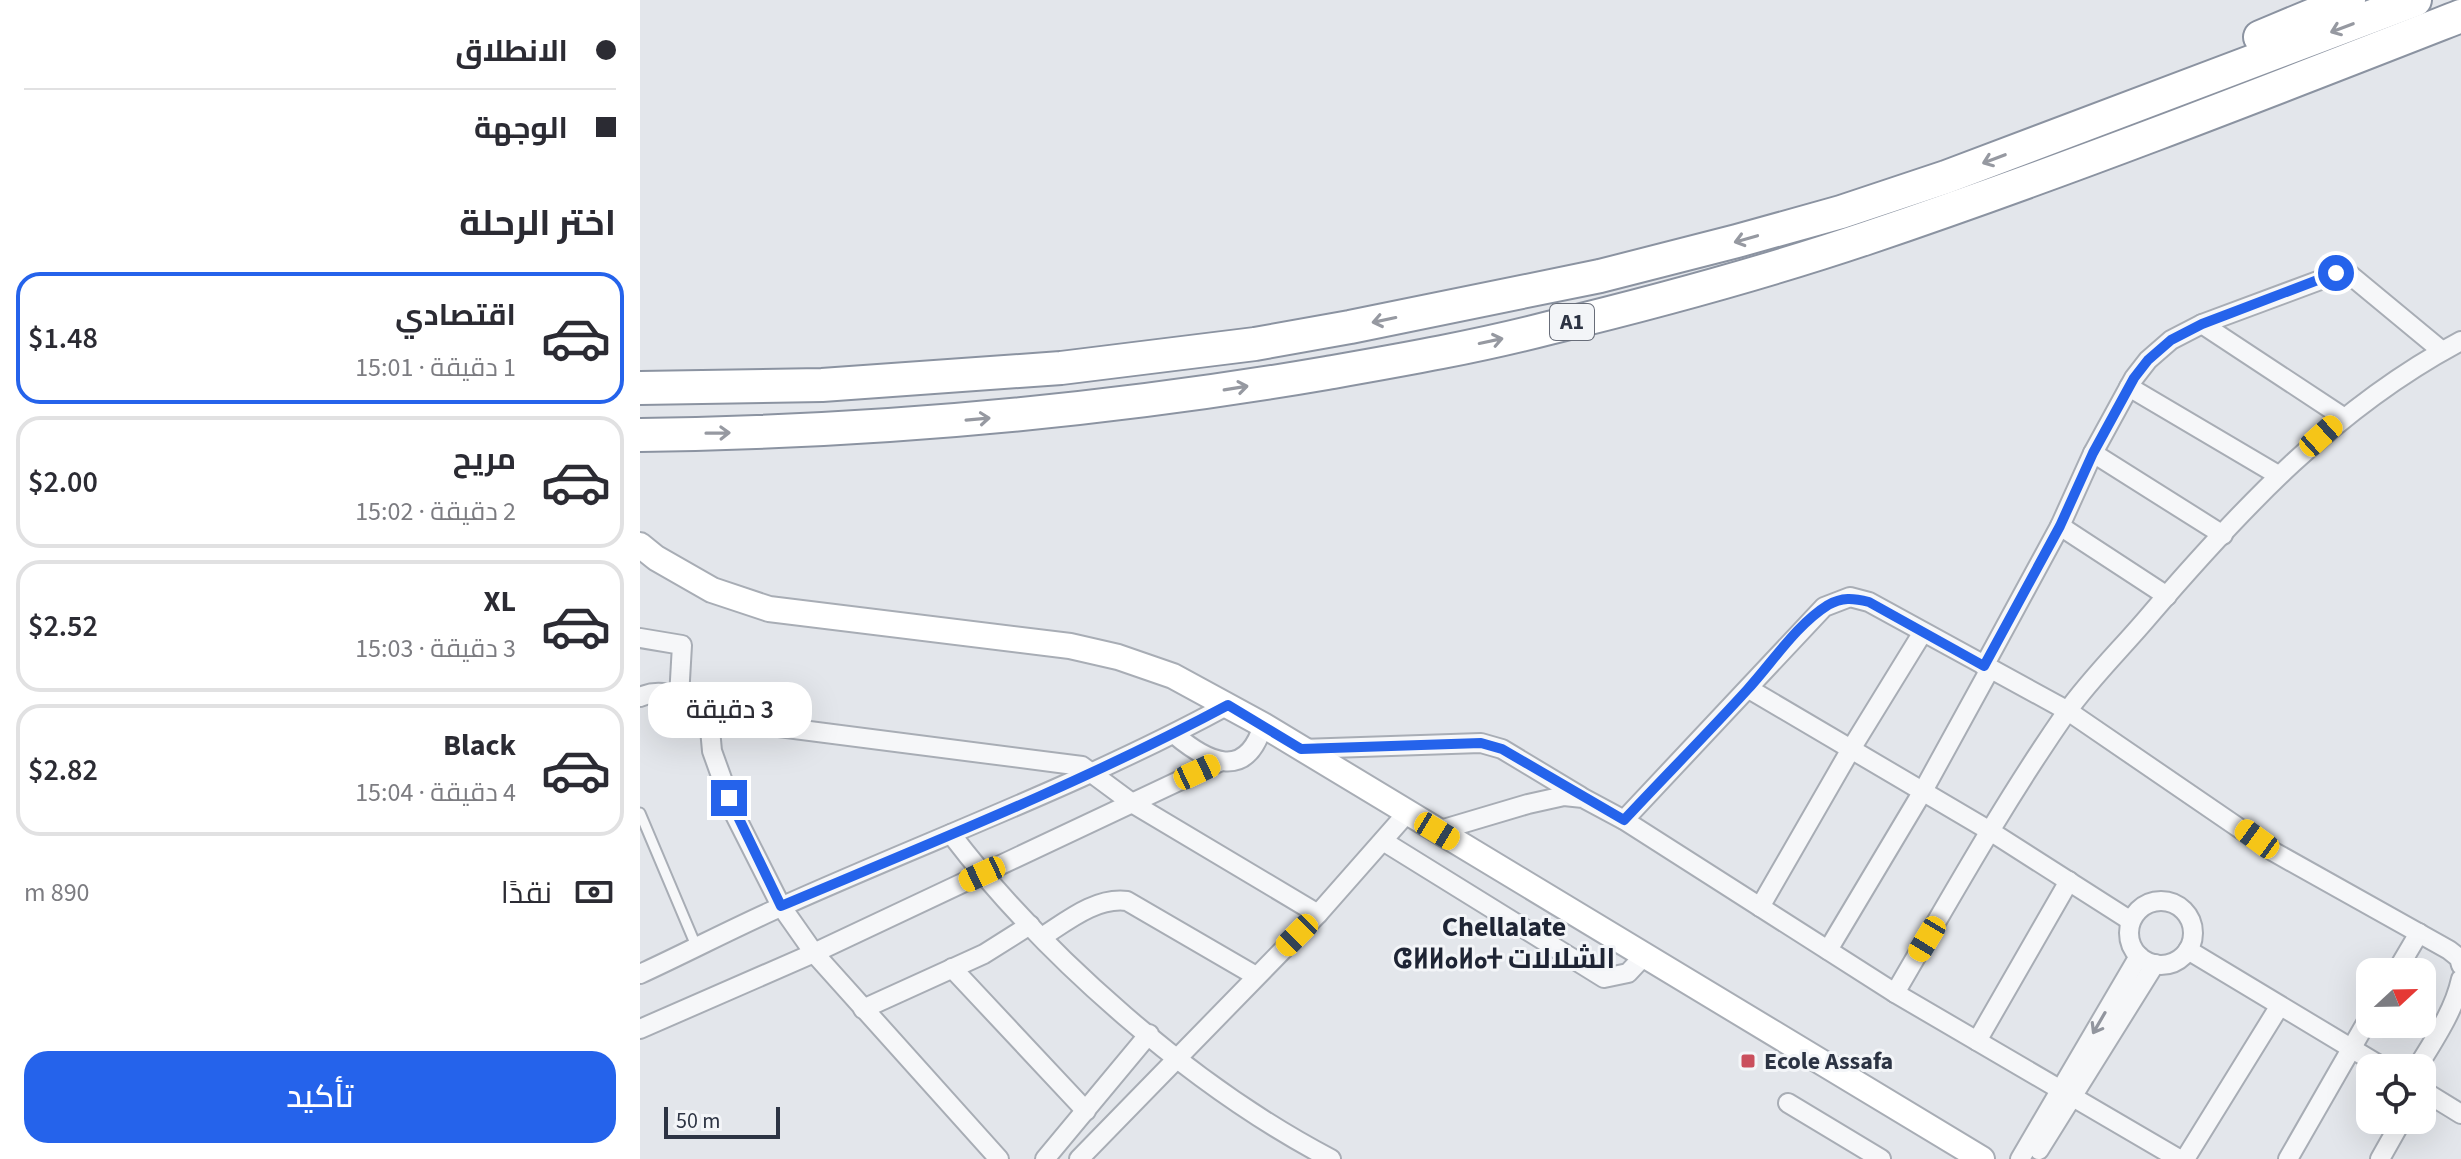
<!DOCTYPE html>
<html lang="ar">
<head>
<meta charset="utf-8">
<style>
  body { margin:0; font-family:"Source Sans 3",Cairo,"Noto Sans Tifinagh",sans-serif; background:#f2f2f3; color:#2b2b33; direction:rtl; height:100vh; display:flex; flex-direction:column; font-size:30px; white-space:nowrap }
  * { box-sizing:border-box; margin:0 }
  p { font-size:26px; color:#7c7c81 }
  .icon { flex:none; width:44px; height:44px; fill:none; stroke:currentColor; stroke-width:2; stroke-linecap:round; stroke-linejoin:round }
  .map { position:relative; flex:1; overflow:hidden; direction:ltr }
  .panel { display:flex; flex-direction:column; background:#fff; width:640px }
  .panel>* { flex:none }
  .top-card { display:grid; align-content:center; height:176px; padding:0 24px; background:#fff }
  .needle { width:52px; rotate:68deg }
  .buttons { position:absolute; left:1716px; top:958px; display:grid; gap:16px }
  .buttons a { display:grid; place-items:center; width:80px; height:80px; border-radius:16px; background:#fff; box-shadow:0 8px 32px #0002; font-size:40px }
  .scale { position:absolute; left:24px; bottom:20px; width:116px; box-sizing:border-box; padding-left:8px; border:4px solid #2c3343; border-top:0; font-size:22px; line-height:28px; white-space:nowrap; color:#2c3343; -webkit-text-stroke:6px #f3f5f8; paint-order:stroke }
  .end { position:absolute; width:36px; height:36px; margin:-18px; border:10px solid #2563eb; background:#fff; box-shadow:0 0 0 4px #fff }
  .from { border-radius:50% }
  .bubble { position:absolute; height:56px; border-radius:24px; background:#fff; box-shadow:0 8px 32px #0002; font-size:26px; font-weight:600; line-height:56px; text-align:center; direction:rtl }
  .car { position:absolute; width:24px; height:48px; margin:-24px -12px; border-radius:10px; box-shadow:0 0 6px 2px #0007; background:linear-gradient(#f5c518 24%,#345 0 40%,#f5c518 0 76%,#345 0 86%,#f5c518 0) }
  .top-card b { display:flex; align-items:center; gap:28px; height:76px; font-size:30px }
  .top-card b+b { border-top:2px solid #e1e1e2 }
  .top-card i { width:20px; height:20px; background:#2b2b33 }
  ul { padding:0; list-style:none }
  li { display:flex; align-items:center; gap:24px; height:132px; margin:0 16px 12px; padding:0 8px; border:4px solid #e1e1e2; border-radius:24px }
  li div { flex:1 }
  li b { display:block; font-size:30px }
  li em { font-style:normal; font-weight:600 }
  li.selected { border-color:#2563eb }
  li>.icon { width:72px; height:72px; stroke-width:1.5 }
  h2 { padding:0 24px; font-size:36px; line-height:96px }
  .pay { display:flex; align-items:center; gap:20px; height:88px; padding:0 24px; font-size:30px }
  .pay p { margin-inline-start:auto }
  .primary-button { display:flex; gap:16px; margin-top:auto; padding:16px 24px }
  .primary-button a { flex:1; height:92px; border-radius:24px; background:#2563eb; color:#fff; font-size:32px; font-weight:600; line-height:92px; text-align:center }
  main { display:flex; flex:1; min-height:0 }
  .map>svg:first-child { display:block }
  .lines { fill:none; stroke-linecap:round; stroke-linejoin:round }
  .lane-casing { stroke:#a8adb5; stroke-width:13 }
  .street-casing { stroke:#a8adb5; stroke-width:22 }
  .secondary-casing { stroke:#a8adb5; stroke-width:28 }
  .highway-casing { stroke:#8b93a1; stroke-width:36 }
  .lane { stroke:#f6f7f9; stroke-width:9 }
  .street { stroke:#f6f7f9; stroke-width:18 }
  .secondary { stroke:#fff; stroke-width:24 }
  .highway { stroke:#fff; stroke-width:32 }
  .oneway { stroke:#9699a1 }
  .oneway2 { stroke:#91959e }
  .route { stroke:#2563eb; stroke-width:10 }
  .poi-dot { fill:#ca4f5d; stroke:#f3f5f8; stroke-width:3 }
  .labels { text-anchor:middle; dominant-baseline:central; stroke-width:6; stroke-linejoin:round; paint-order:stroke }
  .shield { fill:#f3f5f8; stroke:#686d79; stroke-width:2 }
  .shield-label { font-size:22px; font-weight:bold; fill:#2c3343 }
  .poi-label { font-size:24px; font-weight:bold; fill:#2c3343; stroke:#f3f5f8; text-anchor:start }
  .quarter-label { font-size:28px; font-weight:bold; fill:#1e2434; stroke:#f3f5f8 }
</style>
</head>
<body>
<main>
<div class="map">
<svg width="1821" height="1159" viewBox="0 0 1821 1159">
  <rect width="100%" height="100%" fill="#e3e6eb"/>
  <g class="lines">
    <defs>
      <polyline id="lane" points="0,813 57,948"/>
      <g id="street">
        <polyline points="1562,324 1703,417"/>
        <polyline points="1489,387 1638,475"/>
        <polyline points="1453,453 1583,535"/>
        <polyline points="1420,526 1527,596"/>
        <polyline points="0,638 42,645 39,697"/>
        <polyline points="1344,666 1420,526 1453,453 1494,378 1508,360 1531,340 1562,324 1702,272 1709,274 1802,351"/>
        <polyline points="1109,689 1350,831 1491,921"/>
        <path d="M0 697C26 685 49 701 69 718L442 766 492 803 678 914"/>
        <polyline points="69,718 72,751 95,815 141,906 174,953 359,1159"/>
        <path d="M534 734C567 762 606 782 623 725"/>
        <polyline points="661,749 841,743 862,749 940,796"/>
        <polyline points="984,820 1184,607 1210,597 1229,602 1428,711 1634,852 1809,950 1819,958 1821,965"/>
        <polyline points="797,831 888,804 924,796 943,798 984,820 1255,993 1539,1159"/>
        <path d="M311 834C405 957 553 1087 691 1159"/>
        <polyline points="743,841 964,978 988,973 1003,957"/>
        <circle cx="1521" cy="933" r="32"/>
        <polyline points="1120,907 1211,749 1283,632"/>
        <path d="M402 937C427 921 456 897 487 901L616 976"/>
        <polyline points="1188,950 1283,791 1350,669"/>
        <polyline points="1548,950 1744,1068"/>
        <polyline points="312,968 446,1111"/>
        <polyline points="1756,972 1779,933"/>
        <path d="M0 974C48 952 95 927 143 906 292 839 445 783 588 705"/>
        <path d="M1255 993C1310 899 1364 802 1426 713 1450 679 1482 648 1509 616 1600 510 1696 407 1821 341"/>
        <polyline points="223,1009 344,954 390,925"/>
        <polyline points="0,1029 174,953 579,762"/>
        <polyline points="1337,1041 1429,881"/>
        <path d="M1777 1068C1794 1040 1814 1011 1821 979"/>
        <polyline points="1782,1090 1821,1114"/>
        <polyline points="1148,1103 1241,1159"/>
        <polyline points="1399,1150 1515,964"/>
        <polyline points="405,1159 509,1034"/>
        <polyline points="439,1159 678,914 767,813"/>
        <polyline points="1380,1159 1499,956"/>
        <polyline points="1545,1159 1639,1007"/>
        <polyline points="1648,1159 1730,1016"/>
        <polyline points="1740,1159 1762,1120"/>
      </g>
      <polyline id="secondary" points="0,545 16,558 72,590 129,609 430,646 478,657 533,676 623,725 1342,1159"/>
      <g id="highway">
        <polyline points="1620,37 1709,0"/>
        <polyline points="0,388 182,385 421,368 615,344 710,327 960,276 1097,241 1201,212 1306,177 1775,0"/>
        <path d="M0 435C231 432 460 412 687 373 761 360 836 347 909 328 1016 302 1123 273 1227 238 1428 170 1624 93 1821 16"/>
      </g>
    </defs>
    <use href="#lane" class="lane-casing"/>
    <use href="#street" class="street-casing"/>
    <use href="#secondary" class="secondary-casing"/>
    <use href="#highway" class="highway-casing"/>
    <use href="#lane" class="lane"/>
    <use href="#street" class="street"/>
    <use href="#secondary" class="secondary"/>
    <use href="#highway" class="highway"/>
  </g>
  <defs><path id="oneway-shaft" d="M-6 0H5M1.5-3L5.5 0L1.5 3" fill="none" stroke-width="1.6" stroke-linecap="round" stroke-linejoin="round" transform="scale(2)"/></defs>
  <g class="oneway">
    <use href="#oneway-shaft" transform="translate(1702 28) rotate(159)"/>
    <use href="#oneway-shaft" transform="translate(1354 159) rotate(159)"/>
    <use href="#oneway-shaft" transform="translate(1106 239) rotate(164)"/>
    <use href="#oneway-shaft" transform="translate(744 320) rotate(168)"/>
    <use href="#oneway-shaft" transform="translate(851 341) rotate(-12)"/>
    <use href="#oneway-shaft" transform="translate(596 388) rotate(-9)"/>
    <use href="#oneway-shaft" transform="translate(338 419) rotate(-5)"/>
    <use href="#oneway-shaft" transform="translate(78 433) rotate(-1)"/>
  </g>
  <use class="oneway2" href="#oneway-shaft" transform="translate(1459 1023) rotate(120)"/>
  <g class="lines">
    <path class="route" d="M89 798 141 906C291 843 444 782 588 705L661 749 841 743 862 749 984 820C1025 776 1067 734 1107 690 1132 663 1156 625 1188 605 1202 597 1213 598 1229 602L1344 666 1420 526 1453 453 1494 378 1508 360 1531 340 1562 324 1696 273"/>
  </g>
  <rect class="poi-dot" x="1100" y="1053" width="16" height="16" rx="4"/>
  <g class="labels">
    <rect class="shield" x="910" y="304" width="44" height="36" rx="6"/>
    <g class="shield-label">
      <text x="932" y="322">A1</text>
    </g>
    <g class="poi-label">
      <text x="1124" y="1061">Ecole Assafa</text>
    </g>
    <g class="quarter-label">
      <text x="864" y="927">Chellalate<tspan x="864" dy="32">ⵛⵍⵍⴰⵍⴰⵜ الشلالات</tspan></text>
    </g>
  </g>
</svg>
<div class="buttons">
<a><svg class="needle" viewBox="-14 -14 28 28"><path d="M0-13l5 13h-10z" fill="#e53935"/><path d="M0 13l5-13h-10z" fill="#7c7c81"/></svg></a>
<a><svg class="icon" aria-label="locate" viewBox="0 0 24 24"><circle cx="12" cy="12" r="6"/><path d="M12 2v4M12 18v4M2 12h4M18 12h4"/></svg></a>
</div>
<div class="scale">50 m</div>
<i class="end from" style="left:1696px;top:273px"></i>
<i class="end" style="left:89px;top:798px"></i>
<div class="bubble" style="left:8px;top:682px;width:164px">3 دقيقة</div>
<i class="car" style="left:1681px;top:436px;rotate:48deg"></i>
<i class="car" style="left:557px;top:772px;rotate:65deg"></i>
<i class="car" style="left:797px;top:831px;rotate:121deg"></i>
<i class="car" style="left:1617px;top:839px;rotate:306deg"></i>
<i class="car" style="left:342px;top:874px;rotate:245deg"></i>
<i class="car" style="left:657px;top:935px;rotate:225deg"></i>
<i class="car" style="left:1287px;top:939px;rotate:211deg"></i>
</div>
<section class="panel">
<div class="top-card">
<b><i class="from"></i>الانطلاق</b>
<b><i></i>الوجهة</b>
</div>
<h2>اختر الرحلة</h2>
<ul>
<li class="selected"><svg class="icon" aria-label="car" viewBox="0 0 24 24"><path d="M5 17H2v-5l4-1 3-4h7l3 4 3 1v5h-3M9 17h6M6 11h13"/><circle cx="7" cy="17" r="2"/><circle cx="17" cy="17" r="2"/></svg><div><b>اقتصادي</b><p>1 دقيقة · 15:01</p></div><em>$1.48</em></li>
<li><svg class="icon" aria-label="car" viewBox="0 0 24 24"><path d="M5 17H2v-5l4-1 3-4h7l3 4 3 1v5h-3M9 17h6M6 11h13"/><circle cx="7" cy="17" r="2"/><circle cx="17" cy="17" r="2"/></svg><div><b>مريح</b><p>2 دقيقة · 15:02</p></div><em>$2.00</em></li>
<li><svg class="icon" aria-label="car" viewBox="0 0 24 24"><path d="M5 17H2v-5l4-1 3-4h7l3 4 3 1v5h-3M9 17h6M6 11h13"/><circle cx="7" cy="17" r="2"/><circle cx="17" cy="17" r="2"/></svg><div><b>XL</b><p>3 دقيقة · 15:03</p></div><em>$2.52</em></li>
<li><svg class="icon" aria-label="car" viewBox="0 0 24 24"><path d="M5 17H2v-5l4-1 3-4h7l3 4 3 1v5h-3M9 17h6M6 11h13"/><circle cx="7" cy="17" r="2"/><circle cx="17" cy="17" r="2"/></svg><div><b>Black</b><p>4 دقيقة · 15:04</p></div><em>$2.82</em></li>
</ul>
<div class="pay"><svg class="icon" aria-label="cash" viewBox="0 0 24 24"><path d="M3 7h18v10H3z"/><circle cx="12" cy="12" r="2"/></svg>نقدًا<p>890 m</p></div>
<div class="primary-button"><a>تأكيد</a></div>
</section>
</main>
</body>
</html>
